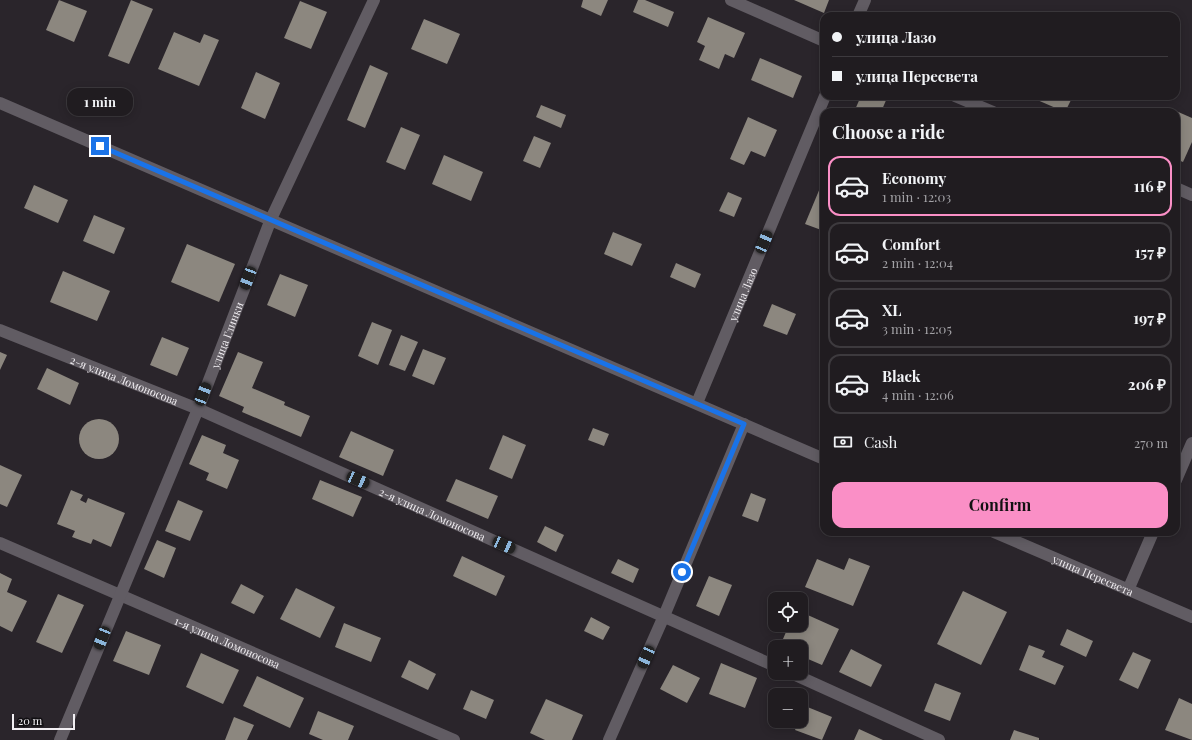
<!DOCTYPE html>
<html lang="en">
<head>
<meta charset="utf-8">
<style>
  body { margin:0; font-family:"Playfair Display",serif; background:#282529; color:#f1f3f6; height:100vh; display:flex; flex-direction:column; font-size:15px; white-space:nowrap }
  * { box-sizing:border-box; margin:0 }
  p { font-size:13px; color:#a2a1a5 }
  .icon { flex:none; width:22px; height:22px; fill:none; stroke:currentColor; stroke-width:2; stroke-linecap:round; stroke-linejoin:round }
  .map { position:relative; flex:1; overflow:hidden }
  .sheet { position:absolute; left:820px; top:108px; width:360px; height:428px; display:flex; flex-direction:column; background:#201c20; border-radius:12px; box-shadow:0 2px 10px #0003,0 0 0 1px #3d3a3e }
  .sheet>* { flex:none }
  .top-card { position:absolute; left:820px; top:12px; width:360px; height:88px; border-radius:12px; box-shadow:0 2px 10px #0003,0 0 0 1px #3d3a3e; display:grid; align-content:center; height:88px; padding:0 12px; background:#201c20 }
  .controls { position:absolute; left:768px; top:592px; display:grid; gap:8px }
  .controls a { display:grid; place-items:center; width:40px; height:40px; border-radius:8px; background:#201c20; box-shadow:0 2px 10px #0003,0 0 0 1px #3d3a3e; font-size:20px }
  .scale { position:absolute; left:12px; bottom:10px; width:63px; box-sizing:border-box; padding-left:4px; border:2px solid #f2eff3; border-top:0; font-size:11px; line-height:14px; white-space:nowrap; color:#f2eff3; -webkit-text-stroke:3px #110f12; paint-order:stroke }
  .end { position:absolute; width:18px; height:18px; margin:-9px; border:5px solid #1a73e8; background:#fff; box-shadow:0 0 0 2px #fff }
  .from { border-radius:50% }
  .bubble { position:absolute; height:28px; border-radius:12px; background:#201c20; box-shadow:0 2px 10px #0003,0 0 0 1px #3d3a3e; font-size:13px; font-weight:700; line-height:28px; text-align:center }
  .car { position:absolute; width:12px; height:24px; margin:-12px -6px; border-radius:5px; box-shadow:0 0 3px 1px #0007; background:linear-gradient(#222 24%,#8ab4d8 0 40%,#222 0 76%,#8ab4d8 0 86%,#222 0) }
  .top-card b { display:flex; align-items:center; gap:14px; height:38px; font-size:15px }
  .top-card b+b { border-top:1px solid #3d3a3e }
  .top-card i { width:10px; height:10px; background:#f1f3f6 }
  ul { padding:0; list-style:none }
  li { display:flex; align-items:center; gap:12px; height:60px; margin:0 8px 6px; padding:0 4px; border:2px solid #3d3a3e; border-radius:12px }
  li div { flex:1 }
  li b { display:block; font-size:15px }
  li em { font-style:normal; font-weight:700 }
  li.selected { border-color:#fa8fc6 }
  li>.icon { width:36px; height:36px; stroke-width:1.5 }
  h2 { padding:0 12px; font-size:18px; line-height:48px }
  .pay { display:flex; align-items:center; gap:10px; height:44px; padding:0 12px; font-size:15px }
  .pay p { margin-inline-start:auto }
  .button { display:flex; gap:8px; margin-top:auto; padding:8px 12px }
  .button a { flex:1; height:46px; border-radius:12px; background:#fa8fc6; color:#111; font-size:16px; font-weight:700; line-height:46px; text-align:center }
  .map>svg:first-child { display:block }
  .building { fill:#8c877f }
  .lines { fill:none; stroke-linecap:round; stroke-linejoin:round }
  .street { stroke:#615c63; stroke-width:12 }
  .secondary { stroke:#615c63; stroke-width:12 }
  .route { stroke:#1a73e8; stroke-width:5 }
  .labels { text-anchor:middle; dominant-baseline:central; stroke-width:3; stroke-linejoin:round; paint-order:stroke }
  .street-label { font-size:11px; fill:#f2eff3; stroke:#110f12 }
</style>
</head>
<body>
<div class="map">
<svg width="1192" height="740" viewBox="0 0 1192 740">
  <rect width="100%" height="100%" fill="#2a252b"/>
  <g class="building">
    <polygon points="59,0 87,11 74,42 46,30"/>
    <polygon points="131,0 153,9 129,64 108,56"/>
    <polygon points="583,0 608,0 601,16 581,7"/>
    <polygon points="638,0 645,0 674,12 668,27 633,12"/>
    <polygon points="794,0 829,0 824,13"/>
    <polygon points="300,1 327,12 311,49 284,38"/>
    <polygon points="708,17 745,33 734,58 725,54 719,69 699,60 705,46 697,42"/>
    <polygon points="424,19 460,34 447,64 411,49"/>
    <polygon points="174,32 200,43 204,34 219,40 199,86 158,69"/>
    <polygon points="760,58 802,76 793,98 751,80"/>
    <polygon points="370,65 388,73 365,128 347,120"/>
    <polygon points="256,72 280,83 265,119 241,108"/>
    <polygon points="861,96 882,96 887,98 881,112 854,112"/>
    <polygon points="1028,96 1073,96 1065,112"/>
    <polygon points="541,105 566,115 561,128 536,117"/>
    <polygon points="1176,111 1192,118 1192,142 1183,162 1176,159"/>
    <polygon points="748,117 777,130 765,157 751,151 744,165 730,159"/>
    <polygon points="401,127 420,135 405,170 386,162"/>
    <polygon points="534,136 551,143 540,168 523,161"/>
    <polygon points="444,155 483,172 471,201 432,184"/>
    <polygon points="34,185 68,200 58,223 24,208"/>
    <polygon points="820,188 824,190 824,231 805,224"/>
    <polygon points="728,192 742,198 734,217 719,211"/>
    <polygon points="94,215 125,228 114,254 83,241"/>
    <polygon points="613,232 642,244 632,266 604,254"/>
    <polygon points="187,244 235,264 219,302 171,282"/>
    <polygon points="676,263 701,274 695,288 670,277"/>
    <polygon points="63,271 110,291 97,321 50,302"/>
    <polygon points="280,274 308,285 295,317 267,305"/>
    <polygon points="772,304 796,314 787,335 763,326"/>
    <polygon points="372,322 392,330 378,365 358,356"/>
    <polygon points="401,335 418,342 405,371 389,365"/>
    <polygon points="162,337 189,348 177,376 150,365"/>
    <polygon points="423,349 446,358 434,385 412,376"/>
    <polygon points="0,352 7,355 0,370"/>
    <polygon points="238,352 263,362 252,388 285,402 284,405 310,416 301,437 242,412 244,407 219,396"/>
    <polygon points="47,368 79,383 70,405 37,389"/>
    <circle cx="99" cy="439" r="20"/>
    <polygon points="593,428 609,434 604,446 588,440"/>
    <polygon points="351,431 394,450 383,476 339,457"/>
    <polygon points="202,435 226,445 223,453 239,460 227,489 206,480 209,473 189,464"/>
    <polygon points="503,435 526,445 512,479 489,469"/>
    <polygon points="0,465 22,475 7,507 0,504"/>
    <polygon points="456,479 498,496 488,519 446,501"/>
    <polygon points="320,480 362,497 353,517 312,499"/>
    <polygon points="71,490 83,495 80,500 86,503 88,498 125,513 111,547 93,539 91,544 72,537 75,531 57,524"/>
    <polygon points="751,493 766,499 758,522 742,516"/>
    <polygon points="178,500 203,511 190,541 165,531"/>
    <polygon points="545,526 564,535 556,552 537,542"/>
    <polygon points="157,540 176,548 164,578 144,569"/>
    <polygon points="462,556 505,576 496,596 453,576"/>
    <polygon points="849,558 870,566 853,606 805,587 817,559 844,570"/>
    <polygon points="618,559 639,569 633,583 611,573"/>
    <polygon points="0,573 12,579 7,592 27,601 12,632 0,626"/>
    <polygon points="709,576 732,585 719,616 696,606"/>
    <polygon points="241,584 264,596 254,614 231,603"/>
    <polygon points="296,588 335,607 320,638 280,619"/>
    <polygon points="963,591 1007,612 981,665 937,644"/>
    <polygon points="58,594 84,605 62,653 36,642"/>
    <polygon points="801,612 839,629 822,665 801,656 801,647 780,646 789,625 801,625"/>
    <polygon points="591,617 610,627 603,640 584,631"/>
    <polygon points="344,623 381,638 371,662 335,647"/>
    <polygon points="1067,629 1093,641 1086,657 1060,645"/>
    <polygon points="126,631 161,645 149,675 113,661"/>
    <polygon points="1029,645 1045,651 1042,657 1064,666 1055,685 1019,670"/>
    <polygon points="851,649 882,665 871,687 839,672"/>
    <polygon points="1133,652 1151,660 1138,689 1119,680"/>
    <polygon points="201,653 239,670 223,704 186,687"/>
    <polygon points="409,660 436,674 428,690 401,677"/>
    <polygon points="721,663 757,678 745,708 709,694"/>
    <polygon points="673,665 700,678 687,703 660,689"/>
    <polygon points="257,676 304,698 290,728 243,706"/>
    <polygon points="935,683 961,693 950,721 924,711"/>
    <polygon points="471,690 494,700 486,719 463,709"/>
    <polygon points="1179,698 1192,704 1192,740 1165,730"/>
    <polygon points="546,699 583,715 572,740 545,740 530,733"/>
    <polygon points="805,706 832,717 822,740 795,730 799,721 801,721 801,715"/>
    <polygon points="318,711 354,726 348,740 323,740 309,734"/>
    <polygon points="234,717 254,725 247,740 225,740"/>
    <polygon points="859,729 883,740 854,740"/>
    <polygon points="1014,730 1039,738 1039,740 1010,740"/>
  </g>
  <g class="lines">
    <g class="street">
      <polyline points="731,0 824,41"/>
      <polyline points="858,16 865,0"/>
      <polyline points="955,96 993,112"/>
      <polyline points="1176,188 1192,195"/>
      <path id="s1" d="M0 330 198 409 775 666"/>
      <path id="s2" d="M697 403 825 96"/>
      <polyline points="1176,480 1192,443"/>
      <path id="s3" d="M0 543 454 740"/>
      <polyline points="1128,590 1153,532"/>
      <polyline points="791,673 939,740"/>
      <path id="s4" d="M60 740 198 409 271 219 374 0"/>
      <polyline points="609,740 664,616 744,424"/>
    </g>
    <g class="secondary">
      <polyline points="0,103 824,459"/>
      <path id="s5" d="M994 532 1192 617"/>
    </g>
  </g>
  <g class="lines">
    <polyline class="route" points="100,146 744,424 682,572"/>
  </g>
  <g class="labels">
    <g class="street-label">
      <text stroke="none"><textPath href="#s2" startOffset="118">улица Лазо</textPath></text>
      <text stroke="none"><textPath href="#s4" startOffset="438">улица Глинки</textPath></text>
      <text stroke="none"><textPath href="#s1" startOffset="134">2-я улица Ломоносова</textPath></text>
      <text stroke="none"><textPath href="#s1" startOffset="470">2-я улица Ломоносова</textPath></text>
      <text stroke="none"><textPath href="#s5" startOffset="108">улица Пересвета</textPath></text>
      <text stroke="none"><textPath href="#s3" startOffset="248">1-я улица Ломоносова</textPath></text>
    </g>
  </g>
</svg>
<div class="controls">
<a><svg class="icon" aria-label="locate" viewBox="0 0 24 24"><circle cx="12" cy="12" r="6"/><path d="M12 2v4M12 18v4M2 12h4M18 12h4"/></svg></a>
<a>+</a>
<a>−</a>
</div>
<div class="scale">20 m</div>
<i class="end from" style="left:682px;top:572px"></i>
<i class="end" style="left:100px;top:146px"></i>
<div class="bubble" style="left:67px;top:88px;width:66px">1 min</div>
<i class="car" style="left:764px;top:242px;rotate:23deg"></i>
<i class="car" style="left:248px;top:278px;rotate:201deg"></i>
<i class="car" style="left:203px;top:394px;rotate:21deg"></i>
<i class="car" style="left:358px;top:480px;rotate:114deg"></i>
<i class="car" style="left:504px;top:545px;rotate:114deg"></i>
<i class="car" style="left:102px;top:638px;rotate:202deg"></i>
<i class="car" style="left:646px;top:657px;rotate:204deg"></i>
<div class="top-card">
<b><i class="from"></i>улица Лазо</b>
<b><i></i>улица Пересвета</b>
</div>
<section class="sheet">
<h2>Choose a ride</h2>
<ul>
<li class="selected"><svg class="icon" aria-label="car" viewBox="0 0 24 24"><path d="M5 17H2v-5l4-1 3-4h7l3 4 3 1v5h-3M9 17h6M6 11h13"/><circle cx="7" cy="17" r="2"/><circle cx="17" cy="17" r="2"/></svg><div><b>Economy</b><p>1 min · 12:03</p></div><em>116 ₽</em></li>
<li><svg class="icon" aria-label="car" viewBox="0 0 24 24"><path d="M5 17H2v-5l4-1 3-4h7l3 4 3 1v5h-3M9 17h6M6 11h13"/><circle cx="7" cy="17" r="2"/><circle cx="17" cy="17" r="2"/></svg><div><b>Comfort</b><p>2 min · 12:04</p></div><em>157 ₽</em></li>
<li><svg class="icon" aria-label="car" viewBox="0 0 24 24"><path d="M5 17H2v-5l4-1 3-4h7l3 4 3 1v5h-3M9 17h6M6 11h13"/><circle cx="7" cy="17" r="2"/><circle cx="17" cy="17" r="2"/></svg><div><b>XL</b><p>3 min · 12:05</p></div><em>197 ₽</em></li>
<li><svg class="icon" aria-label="car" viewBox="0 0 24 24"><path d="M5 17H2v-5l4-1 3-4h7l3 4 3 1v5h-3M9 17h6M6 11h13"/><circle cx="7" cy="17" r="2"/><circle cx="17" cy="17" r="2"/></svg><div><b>Black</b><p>4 min · 12:06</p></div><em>206 ₽</em></li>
</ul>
<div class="pay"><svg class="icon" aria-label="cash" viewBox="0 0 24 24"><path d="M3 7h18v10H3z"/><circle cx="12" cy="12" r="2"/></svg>Cash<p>270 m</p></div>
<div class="button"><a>Confirm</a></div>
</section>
</div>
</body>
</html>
